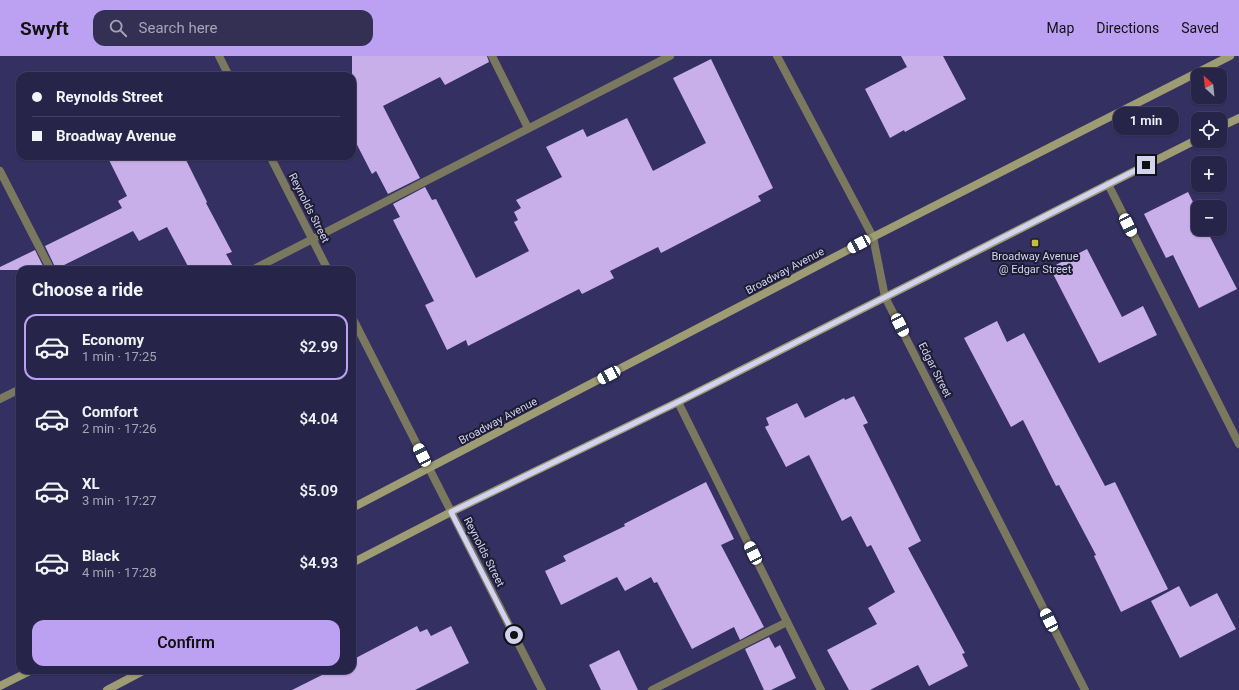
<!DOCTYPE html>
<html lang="en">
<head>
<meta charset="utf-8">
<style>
  body { margin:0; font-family:Roboto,sans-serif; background:#333054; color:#f1f3f6; height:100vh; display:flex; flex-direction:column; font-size:15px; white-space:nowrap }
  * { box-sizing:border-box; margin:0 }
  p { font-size:13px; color:#a4a4b5 }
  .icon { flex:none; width:22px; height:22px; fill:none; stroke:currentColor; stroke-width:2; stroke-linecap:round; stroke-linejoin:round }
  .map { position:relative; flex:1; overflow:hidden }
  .drawer { position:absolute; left:16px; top:210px; width:340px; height:408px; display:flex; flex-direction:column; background:#27244a; border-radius:12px; box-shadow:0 1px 3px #0004,0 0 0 1px #434162 }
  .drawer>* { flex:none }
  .hud { position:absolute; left:16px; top:16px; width:340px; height:88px; border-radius:12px; box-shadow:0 1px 3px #0004,0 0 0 1px #434162; display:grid; align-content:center; height:88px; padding:0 16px; background:#27244a }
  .needle { width:26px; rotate:333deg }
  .fabs { position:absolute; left:1191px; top:12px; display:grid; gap:8px }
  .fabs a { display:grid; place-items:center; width:36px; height:36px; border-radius:8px; background:#27244a; box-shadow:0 1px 3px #0004,0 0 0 1px #434162; font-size:20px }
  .end { position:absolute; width:18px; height:18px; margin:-9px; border:5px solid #d2d2f1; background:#111; box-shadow:0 0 0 2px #111 }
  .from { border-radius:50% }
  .bubble { position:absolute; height:28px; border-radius:12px; background:#27244a; box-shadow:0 1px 3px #0004,0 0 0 1px #434162; font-size:13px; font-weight:600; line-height:28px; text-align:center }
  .car { position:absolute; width:12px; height:24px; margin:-12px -6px; border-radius:5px; box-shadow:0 0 3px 1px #0007; background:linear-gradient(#fff 24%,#345 0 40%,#fff 0 76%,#345 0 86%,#fff 0) }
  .hud b { display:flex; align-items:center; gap:14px; height:38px; font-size:15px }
  .hud b+b { border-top:1px solid #434162 }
  .hud i { width:10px; height:10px; background:#f1f3f6 }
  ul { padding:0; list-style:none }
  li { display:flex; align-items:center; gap:12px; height:66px; margin:0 8px 6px; padding:0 8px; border:2px solid transparent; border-radius:12px }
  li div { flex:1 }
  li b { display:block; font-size:15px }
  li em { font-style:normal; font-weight:600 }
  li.current { border-color:#bca0f2 }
  li>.icon { width:36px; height:36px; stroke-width:1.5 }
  h2 { padding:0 16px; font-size:18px; line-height:48px }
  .button { display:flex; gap:8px; margin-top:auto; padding:8px 16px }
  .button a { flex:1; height:46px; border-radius:12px; background:#bca0f2; color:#111; font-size:16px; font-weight:600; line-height:46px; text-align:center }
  header { display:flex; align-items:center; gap:24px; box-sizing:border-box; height:56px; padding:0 20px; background:#bca0f2; color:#111 }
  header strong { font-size:19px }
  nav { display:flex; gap:22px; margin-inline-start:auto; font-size:14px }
  .search { width:280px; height:36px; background:#333054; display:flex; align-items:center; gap:10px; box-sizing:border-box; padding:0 14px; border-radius:12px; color:#a4a4b5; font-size:15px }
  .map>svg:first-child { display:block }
  .building { fill:#c9afe9 }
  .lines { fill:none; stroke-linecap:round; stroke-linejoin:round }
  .lane { stroke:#7a785e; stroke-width:8 }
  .street { stroke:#7a785e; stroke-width:8 }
  .secondary { stroke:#9e9c72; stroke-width:8 }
  .route { stroke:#d2d2f1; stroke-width:5 }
  .poi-dot { fill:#c6bc3c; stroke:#1d1c33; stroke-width:1.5 }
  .labels { text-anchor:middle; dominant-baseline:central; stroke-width:4; stroke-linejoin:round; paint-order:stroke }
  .street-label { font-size:11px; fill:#d2d2f1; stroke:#1d1c33 }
  .poi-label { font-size:11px; fill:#d2d2f1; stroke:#1d1c33 }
</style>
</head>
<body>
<header>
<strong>Swyft</strong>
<div class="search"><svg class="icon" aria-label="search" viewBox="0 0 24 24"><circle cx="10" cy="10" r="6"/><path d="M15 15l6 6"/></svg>Search here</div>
<nav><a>Map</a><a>Directions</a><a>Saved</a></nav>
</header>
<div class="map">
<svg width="1239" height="634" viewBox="0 0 1239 634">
  <rect width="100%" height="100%" fill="#343062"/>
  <g class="building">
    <polygon points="352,0 487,0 489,6 445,29 440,21 383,50 420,122 388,138 376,115 372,118 352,79"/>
    <polygon points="901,0 943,0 966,43 905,76 904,74 890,82 865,33 907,11"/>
    <polygon points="711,3 773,132 758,140 761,145 661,197 658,191 610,215 614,222 582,238 579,233 468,290 466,284 447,294 425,249 434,245 393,164 400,161 393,148 425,131 432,144 436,143 476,222 529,195 514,166 518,164 514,156 521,152 516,144 562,121 546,91 583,73 587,81 627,62 653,115 706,87 673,22"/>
    <polygon points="107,100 184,100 207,146 206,147 232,196 226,198 235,214 190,214 167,171 139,185 133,175 56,213 45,190 122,152 118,145 127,140"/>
    <polygon points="1188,136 1198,156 1198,173 1206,173 1237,233 1199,252 1173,199 1166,202 1144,158"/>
    <polygon points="1087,193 1122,261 1143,250 1157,279 1099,307 1050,212"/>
    <polygon points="35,194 45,214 0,214 0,211"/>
    <polygon points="997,265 1007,286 1024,277 1105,430 1115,426 1168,533 1121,556 1094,500 1096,499 1059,429 1056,430 1023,364 1011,371 964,282"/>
    <polygon points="854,340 868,367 863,369 921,485 908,492 965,597 962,598 968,610 929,630 918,609 870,634 849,634 827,594 877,568 868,552 895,536 871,489 867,491 851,460 842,465 809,399 786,411 765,371 769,369 766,362 797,347 805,362 844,342 845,344"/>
    <polygon points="706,426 734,483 721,489 764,571 740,584 734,571 692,593 657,526 654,527 651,521 625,535 617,521 561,549 545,515 566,505 563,500 625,470 624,468"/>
    <polygon points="1179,530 1190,551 1217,537 1236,573 1180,602 1151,545"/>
    <polygon points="417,570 420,576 427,573 431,580 451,570 469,607 415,634 292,634 332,614 352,614 352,604"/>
    <polygon points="769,581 775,592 780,589 796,622 771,634 764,634 745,593"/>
    <polygon points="619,594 638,634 601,634 589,609"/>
  </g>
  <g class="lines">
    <g class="lane">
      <polyline points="492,0 528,72"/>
      <polyline points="0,115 51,214"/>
      <polyline points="1108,128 1239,388"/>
      <polyline points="252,214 670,0"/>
      <polyline points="0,343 20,333"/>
      <polyline points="678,346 821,634"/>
      <polyline points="652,634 787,566"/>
    </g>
    <g class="street">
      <polyline points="219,0 229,20"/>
      <polyline points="777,0 873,181 885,241 1085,634"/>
      <polyline points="270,100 328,214"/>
      <polyline points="352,261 542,634"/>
    </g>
    <g class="secondary">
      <polyline points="1220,71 1239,62"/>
      <polyline points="352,452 873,181 1230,0"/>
      <polyline points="352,507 451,456 678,346 1198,83"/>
      <polyline points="0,630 32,614"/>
      <polyline points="107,634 145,614"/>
    </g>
  </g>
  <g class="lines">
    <polyline class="route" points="514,579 451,456 678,346 1146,109"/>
  </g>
  <rect class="poi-dot" x="1031" y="183" width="8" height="8" rx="2"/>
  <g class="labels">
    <g class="street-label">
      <text transform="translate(309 152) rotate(63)">Reynolds Street</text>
      <text transform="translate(785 215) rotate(-28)">Broadway Avenue</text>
      <text transform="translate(935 314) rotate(63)">Edgar Street</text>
      <text transform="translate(498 365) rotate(-28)">Broadway Avenue</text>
      <text transform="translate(484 496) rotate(63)">Reynolds Street</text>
    </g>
    <g class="poi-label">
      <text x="1035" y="200">Broadway Avenue<tspan x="1035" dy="13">@ Edgar Street</tspan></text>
    </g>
  </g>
</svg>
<div class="fabs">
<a><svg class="needle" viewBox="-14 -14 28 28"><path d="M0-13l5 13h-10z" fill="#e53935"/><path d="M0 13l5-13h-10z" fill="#a4a4b5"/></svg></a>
<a><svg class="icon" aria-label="locate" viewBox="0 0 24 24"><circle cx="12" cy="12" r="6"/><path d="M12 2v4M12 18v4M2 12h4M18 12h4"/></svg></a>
<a>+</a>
<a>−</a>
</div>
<i class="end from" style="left:514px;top:579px"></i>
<i class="end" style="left:1146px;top:109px"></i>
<div class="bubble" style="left:1113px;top:51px;width:66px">1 min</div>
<i class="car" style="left:1128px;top:169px;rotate:153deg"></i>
<i class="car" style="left:859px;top:188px;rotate:242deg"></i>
<i class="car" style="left:900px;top:269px;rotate:153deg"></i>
<i class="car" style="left:609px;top:319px;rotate:242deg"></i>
<i class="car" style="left:422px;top:399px;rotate:333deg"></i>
<i class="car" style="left:753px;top:497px;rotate:334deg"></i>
<i class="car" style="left:1049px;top:564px;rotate:333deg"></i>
<div class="hud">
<b><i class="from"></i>Reynolds Street</b>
<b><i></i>Broadway Avenue</b>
</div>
<section class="drawer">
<h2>Choose a ride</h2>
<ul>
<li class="current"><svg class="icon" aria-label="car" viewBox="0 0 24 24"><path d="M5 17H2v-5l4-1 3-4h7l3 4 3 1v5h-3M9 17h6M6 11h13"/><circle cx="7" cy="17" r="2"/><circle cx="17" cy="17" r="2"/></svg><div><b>Economy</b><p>1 min · 17:25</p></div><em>$2.99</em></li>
<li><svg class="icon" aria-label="car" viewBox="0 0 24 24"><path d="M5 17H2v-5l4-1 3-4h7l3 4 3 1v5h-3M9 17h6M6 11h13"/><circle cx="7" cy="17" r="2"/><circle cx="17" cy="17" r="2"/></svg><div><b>Comfort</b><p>2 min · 17:26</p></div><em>$4.04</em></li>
<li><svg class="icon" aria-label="car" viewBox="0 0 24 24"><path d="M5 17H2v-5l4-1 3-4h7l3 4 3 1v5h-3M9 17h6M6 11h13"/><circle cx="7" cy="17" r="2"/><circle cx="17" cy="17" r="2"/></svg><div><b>XL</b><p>3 min · 17:27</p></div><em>$5.09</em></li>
<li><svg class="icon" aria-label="car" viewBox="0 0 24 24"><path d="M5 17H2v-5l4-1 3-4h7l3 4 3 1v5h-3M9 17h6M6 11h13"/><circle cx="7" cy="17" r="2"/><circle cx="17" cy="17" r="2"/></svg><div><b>Black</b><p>4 min · 17:28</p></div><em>$4.93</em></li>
</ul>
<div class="button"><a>Confirm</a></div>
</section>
</div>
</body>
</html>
